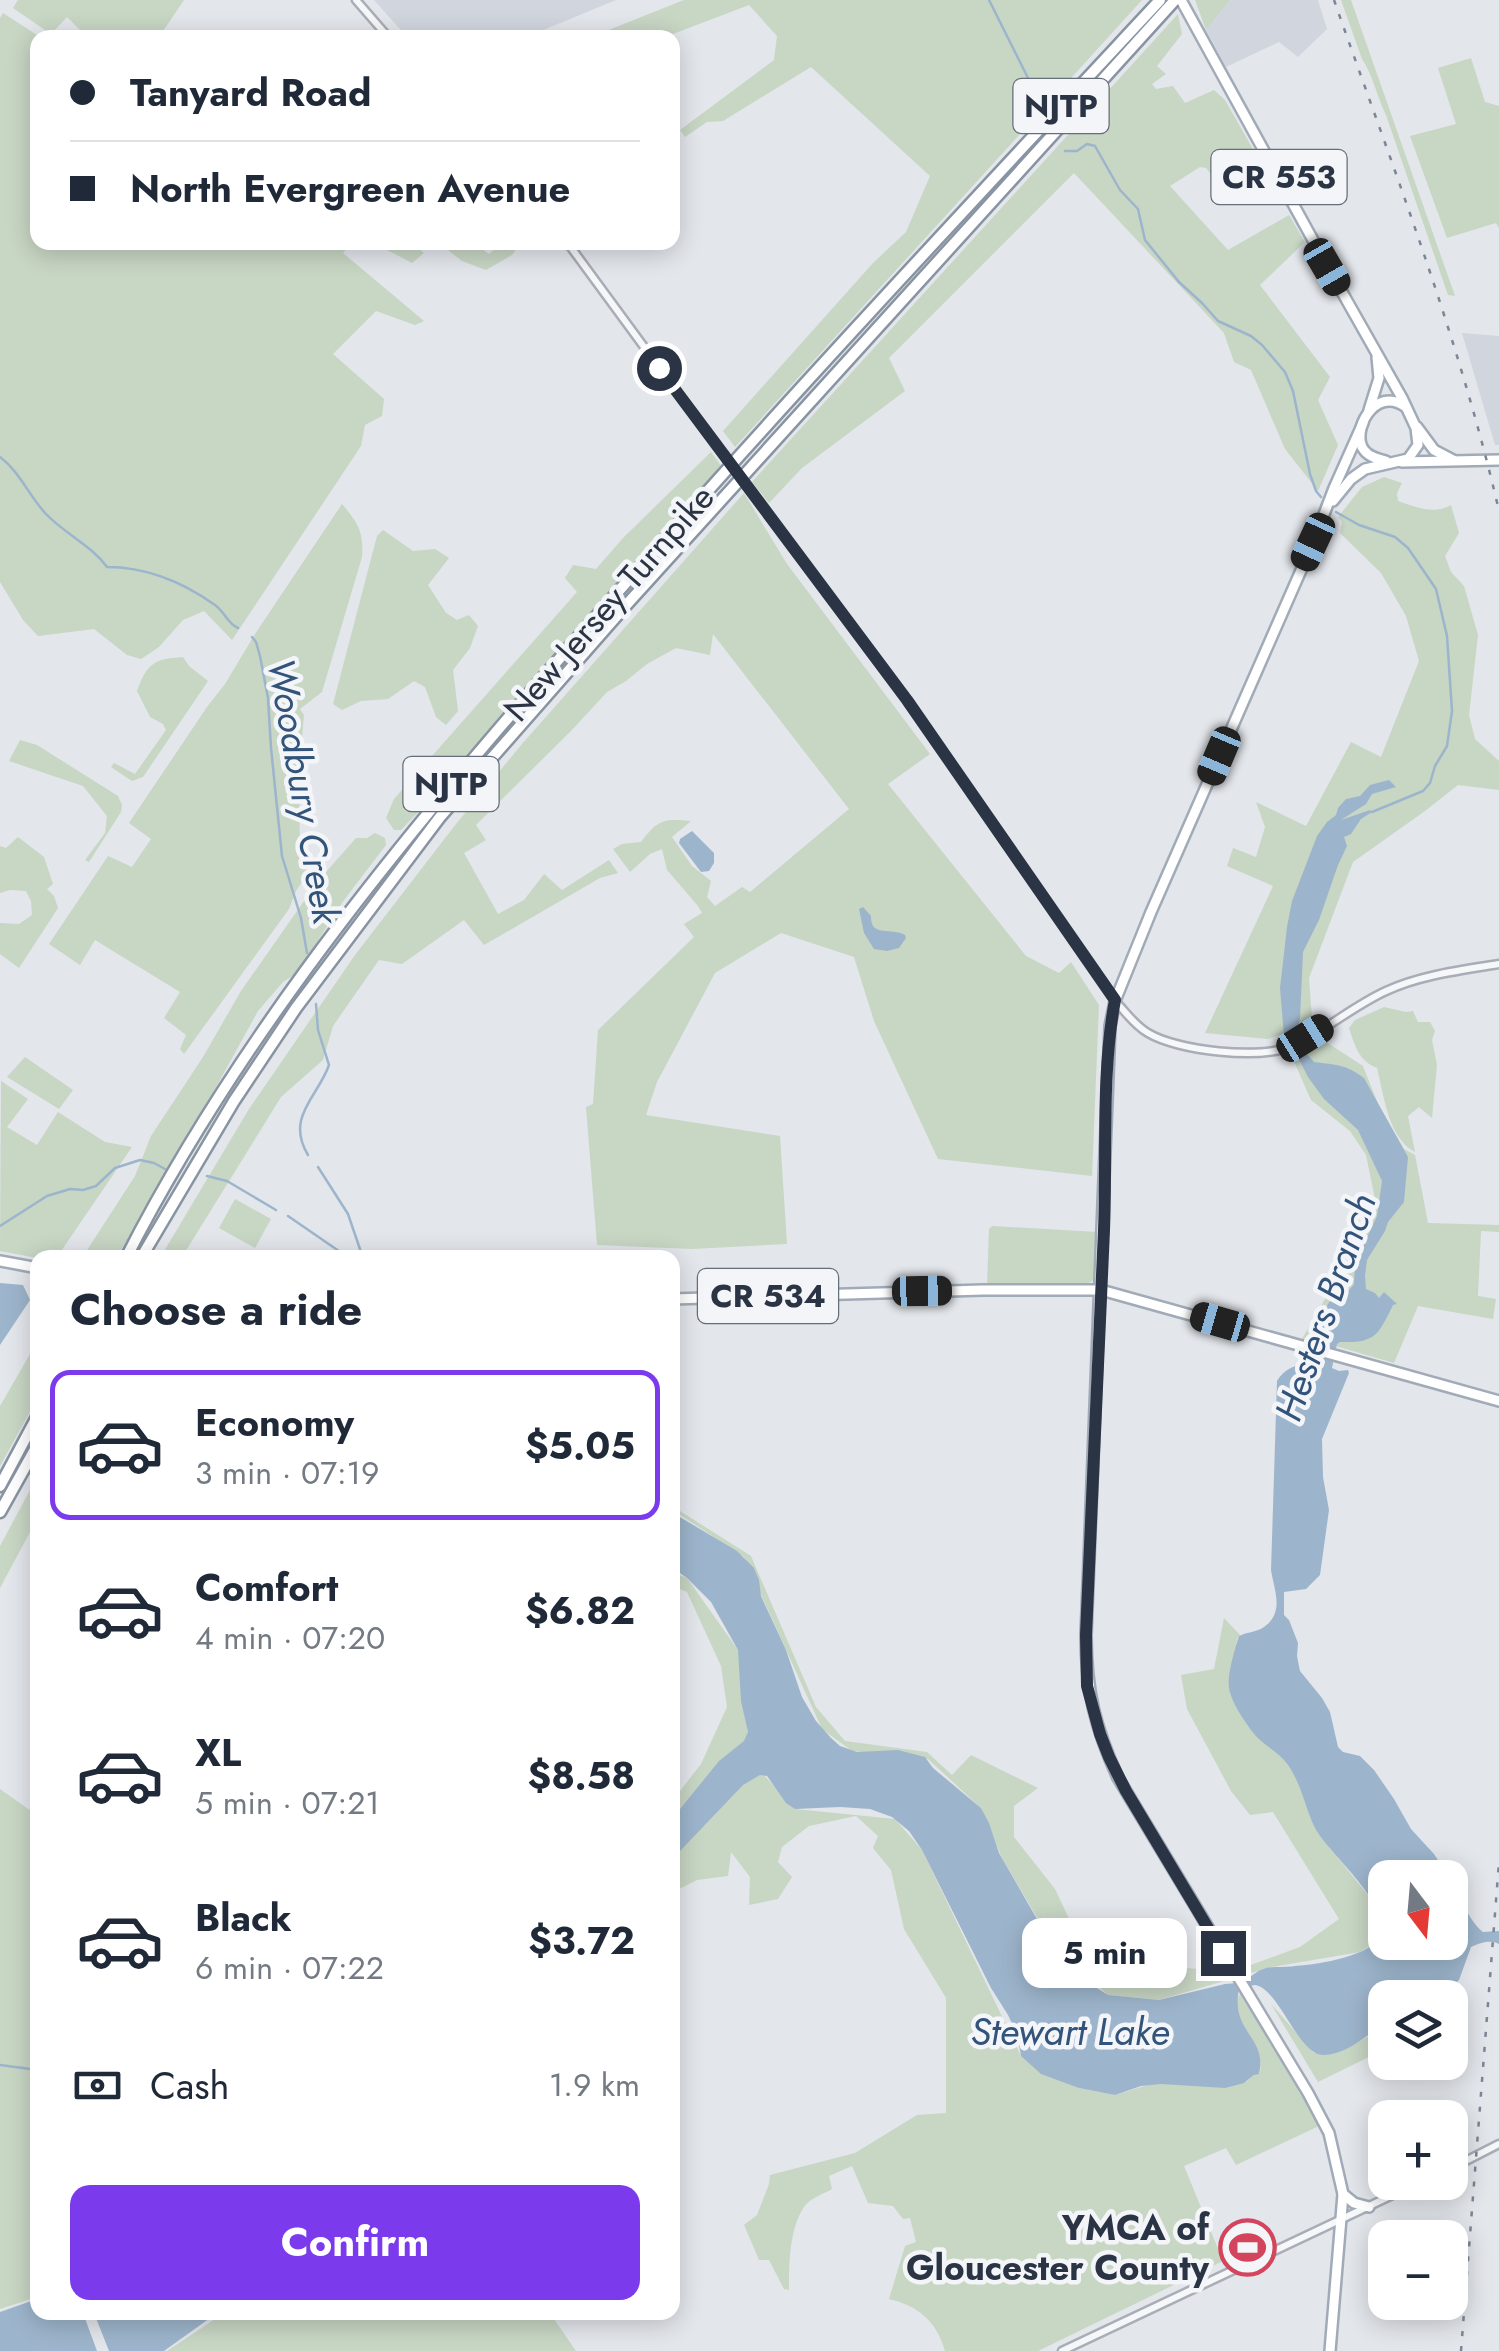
<!DOCTYPE html>
<html lang="en">
<head>
<meta charset="utf-8">
<style>
  body { margin:0; font-family:Jost,sans-serif; background:#f6f6f7; color:#1f2937; height:100vh; display:flex; flex-direction:column; font-size:38px; white-space:nowrap }
  * { box-sizing:border-box; margin:0 }
  p { font-size:32px; color:#747a83 }
  .icon { flex:none; width:55px; height:55px; fill:none; stroke:currentColor; stroke-width:2; stroke-linecap:round; stroke-linejoin:round }
  .map { position:relative; flex:1; overflow:hidden }
  .drawer { position:absolute; left:30px; top:1250px; width:650px; height:1070px; display:flex; flex-direction:column; background:#fff; border-radius:20px; box-shadow:0 5px 25px #0003 }
  .drawer>* { flex:none }
  .banner { position:absolute; left:30px; top:30px; width:650px; height:220px; border-radius:20px; box-shadow:0 5px 25px #0003; display:grid; align-content:center; height:220px; padding:0 40px; background:#fff }
  .needle { width:65px; rotate:164deg }
  .controls { position:absolute; left:1368px; top:1860px; display:grid; gap:20px }
  .controls a { display:grid; place-items:center; width:100px; height:100px; border-radius:20px; background:#fff; box-shadow:0 5px 25px #0003; font-size:50px }
  .end { position:absolute; width:45px; height:45px; margin:-22px; border:12px solid #2a3444; background:#fff; box-shadow:0 0 0 5px #fff }
  .from { border-radius:50% }
  .bubble { position:absolute; height:70px; border-radius:20px; background:#fff; box-shadow:0 5px 25px #0003; font-size:32px; font-weight:700; line-height:70px; text-align:center }
  .car { position:absolute; width:30px; height:60px; margin:-30px -15px; border-radius:12px; box-shadow:0 0 8px 2px #0007; background:linear-gradient(#222 24%,#8ab4d8 0 40%,#222 0 76%,#8ab4d8 0 86%,#222 0) }
  .banner b { display:flex; align-items:center; gap:35px; height:95px; font-size:38px }
  .banner b+b { border-top:2px solid #e0e1e3 }
  .banner i { width:25px; height:25px; background:#1f2937 }
  ul { padding:0; list-style:none }
  li { display:flex; align-items:center; gap:30px; height:150px; margin:0 20px 15px; padding:0 20px; border:5px solid transparent; border-radius:20px }
  li div { flex:1 }
  li b { display:block; font-size:38px }
  li em { font-style:normal; font-weight:700 }
  li.active { border-color:#7c3aed }
  li>.icon { width:90px; height:90px; stroke-width:1.5 }
  h2 { padding:0 40px; font-size:45px; line-height:120px }
  .pay { display:flex; align-items:center; gap:25px; height:110px; padding:0 40px; font-size:38px }
  .pay p { margin-inline-start:auto }
  .primary-button { display:flex; gap:20px; margin-top:auto; padding:20px 40px }
  .primary-button a { flex:1; height:115px; border-radius:20px; background:#7c3aed; color:#fff; font-size:40px; font-weight:700; line-height:115px; text-align:center }
  .map>svg:first-child { display:block }
  .built { fill:#d1d5dd }
  .green { fill:#c8d6c4 }
  .water { fill:#9db5cc }
  .lines { fill:none; stroke-linecap:round; stroke-linejoin:round }
  .stream { stroke:#9db5cc; stroke-width:2.5 }
  .tertiary-casing { stroke:#a8adb6; stroke-width:11 }
  .primary-casing { stroke:#a1abb8; stroke-width:14 }
  .motorway-casing { stroke:#8994a3; stroke-width:15 }
  .tertiary { stroke:#f6f7f9; stroke-width:6 }
  .primary { stroke:#fff; stroke-width:9 }
  .motorway { stroke:#fff; stroke-width:10 }
  .rail { stroke:#7b8696; stroke-width:2.5; stroke-dasharray:5 10; stroke-linecap:butt }
  .tertiary-bridge-casing { stroke:#a8adb6; stroke-width:11; stroke-linecap:butt }
  .tertiary-bridge { stroke:#f6f7f9; stroke-width:6 }
  .route { stroke:#2a3444; stroke-width:12 }
  .labels { text-anchor:middle; dominant-baseline:central; stroke-width:9; stroke-linejoin:round; paint-order:stroke }
  .shield { fill:#f3f5f8; stroke:#666e7a; stroke-width:2.5 }
  .shield-label { font-size:32px; font-weight:bold; fill:#2a3444 }
  .street-label { font-size:35px; fill:#2a3444; stroke:#f3f5f8 }
  .poi-label { font-size:35px; font-weight:bold; fill:#2a3444; stroke:#f3f5f8; text-anchor:end }
  .water-label { font-size:38px; font-style:italic; fill:#32537a; stroke:#f3f5f8 }
</style>
</head>
<body>
<div class="map">
<svg width="1499" height="2351" viewBox="0 0 1499 2351">
  <rect width="100%" height="100%" fill="#e3e6eb"/>
  <g class="built">
    <polygon points="374,0 616,0 524,38 407,37"/>
    <polygon points="1230,0 1318,0 1327,29 1298,57 1279,42 1226,67 1206,30"/>
    <polygon points="1462,333 1499,336 1499,445 1495,445"/>
  </g>
  <g class="green">
    <polygon points="18,0 184,0 159,37 88,38 67,17 51,34 13,8"/>
    <polygon points="684,0 1142,0 735,447 723,431 873,263 906,232 930,176 811,67 723,121 707,122 685,137 680,130 774,60 777,36 749,5 665,37 591,37"/>
    <polygon points="1195,0 1230,0 1206,30"/>
    <path d="M1341 0H1351L1455 296 1448 295 1386 115C1377 97 1373 75 1362 59Z"/>
    <polygon points="3,13 40,37 38,38 38,242 352,243 343,253 424,321 415,325 376,311 333,354 384,399 382,416 365,425 361,446 232,640 204,611 183,620 159,647 141,659 127,655 94,629 38,636 23,620 0,582 0,18"/>
    <polygon points="1178,14 1182,34 1157,66 1166,74 1152,84 1156,89 1173,86 1185,103 1214,90 1225,100 1258,158 1230,174 1225,169 1213,177 1206,168 1200,167 1170,186 1228,250 1289,215 1305,242 1260,285 1330,377 1318,400 1338,445 1318,491 1285,449 1251,370 1234,362 1224,333 1074,173 889,358 905,391 802,468 769,503 752,482"/>
    <polygon points="1471,58 1485,102 1499,106 1499,228 1496,223 1447,238 1410,136 1456,124 1438,68"/>
    <polygon points="374,243 411,243 424,253 412,263"/>
    <polygon points="439,243 473,243 489,254 502,243 521,243 512,255 486,270 462,261"/>
    <polygon points="711,452 722,467 423,807 401,830 394,830 386,818 394,799 577,592 565,578 573,565 596,569 623,538"/>
    <path d="M1384 477 1402 483 1397 493 1398 501C1415 507 1434 515 1451 505L1459 533 1445 556 1451 572 1464 586 1478 635 1469 715 1475 739 1499 761V790L1458 785 1425 811 1353 862 1309 978 1312 1018 1291 1031 1268 1039 1205 1033 1273 886 1227 866 1233 848 1256 857 1265 827 1256 802 1306 826 1351 742 1381 757 1419 661 1406 616 1381 573 1340 533 1342 522 1338 517 1362 487Z"/>
    <path d="M744 493 787 564 930 754 888 784 1026 956 1059 973 1071 962 1099 1005 1092 1176 938 1159 874 1021 854 957 781 933 715 973 657 1082 646 1115 780 1136 787 1244 692 1249 597 1245 586 1107 593 1104 598 1030 694 937 684 924 702 913 698 906 667 870 662 849 650 854 630 872 613 849 622 844 641 842C657 820 664 818 691 821L672 837 692 866 711 881 707 897 715 906 742 887 750 892 849 809 713 634 710 655 676 648 647 664 626 681 607 692 571 731 476 825 486 840 464 853 498 914 524 900 544 874 562 890 609 860 618 873 600 878 484 945 464 920 402 964 379 960 333 1026 323 1060 281 1097 182 1257 160 1258 249 1109 355 955 456 824 522 744Z"/>
    <path d="M342 504C358 523 364 532 362 557L322 692 300 709 304 715 299 773 300 862 310 870 296 891 289 909 184 1054 180 1049 186 1035 164 1018 180 992 95 940 80 965 49 944 108 856 132 867 151 839 129 823 207 707 225 684 255 634Z"/>
    <polygon points="383,530 413,551 435,549 449,558 428,585 446,613 457,620 469,615 478,626 470,648 453,670 458,711 446,725 436,717 425,687 414,681 388,699 361,701 342,710 333,704 377,536"/>
    <path d="M183 657 189 666 208 681 143 777 132 781 111 767 114 763 135 774 166 730 163 724 150 717 137 691C147 664 153 659 183 657Z"/>
    <polygon points="20,740 37,745 118,796 122,805 121,812 89,862 85,860 105,833 107,816 83,786 9,761"/>
    <polygon points="375,833 385,838 386,845 344,900 297,973 283,982 258,1011 178,1156 117,1257 82,1258 135,1176 151,1136 203,1057 241,991 318,881 356,838 367,838"/>
    <polygon points="18,837 44,857 53,884 47,889 54,896 58,908 19,968 0,954 0,923 19,924 32,915 31,901 26,891 10,890 0,893 0,846 6,848"/>
    <path d="M1384 1007 1406 1012 1413 1011 1418 1022H1430L1435 1031 1432 1040 1437 1065 1432 1118 1419 1107 1408 1116 1415 1152C1388 1138 1384 1095 1377 1068 1359 1061 1355 1046 1349 1028L1355 1020Z"/>
    <polygon points="1326,1042 1363,1066 1380,1109 1404,1149 1415,1155 1428,1223 1499,1225 1499,1232 1481,1231 1478,1296 1496,1299 1493,1319 1418,1306 1394,1363 1339,1347 1302,1339 1374,1214 1375,1199 1366,1155 1350,1131 1311,1100 1293,1059"/>
    <polygon points="25,1057 73,1090 59,1109 7,1077"/>
    <polygon points="1,1081 28,1099 7,1127 37,1145 58,1112 105,1142 132,1147 57,1257 37,1258 0,1251"/>
    <polygon points="235,1199 271,1219 255,1248 219,1228"/>
    <polygon points="992,1226 1097,1232 1099,1233 1096,1278 1086,1285 990,1288 987,1286 989,1229"/>
    <polygon points="37,1342 37,1399 0,1466 0,1406"/>
    <polygon points="37,1477 37,1519 0,1588 0,1546"/>
    <polygon points="672,1506 751,1556 816,1707 845,1741 927,1752 952,1775 971,1755 1038,1788 1014,1806 1014,1837 1055,1889 1081,1944 1114,1930 1124,1964 1201,1969 1213,1963 1224,1981 1159,2000 1108,1995 1055,1948 1002,1858 981,1808 928,1759 852,1751 822,1729 744,1557 673,1510"/>
    <path d="M672 1572 687 1578 738 1650 748 1734 764 1775 795 1809 895 1819 922 1850 1021 2056 1079 2088 1115 2095 1151 2084 1246 2082 1254 2075 1260 2073C1266 2037 1224 2021 1240 1994L1298 2086 1319 2126 1236 2165 1226 2148 1184 2166 1223 2261 1038 2351H945C937 2322 919 2306 889 2299L905 2246 916 2242 910 2218 903 2219 893 2206 868 2203 852 2166 829 2176 832 2189C823 2194 809 2199 804 2207 789 2230 789 2264 789 2290L784 2289 769 2260H759L744 2225 757 2215 769 2184 770 2175 855 2153 917 2115 946 2113V1998L904 1929 891 1870 873 1848 878 1836 856 1816 809 1826 782 1847 778 1862 792 1877 778 1899 749 1905 750 1877 731 1852 728 1876 697 1880 673 1892V1800L701 1764 727 1707 721 1666 687 1592 673 1586Z"/>
    <path d="M1224 1618 1240 1635 1237 1639 1230 1694 1248 1726 1278 1753 1292 1770 1300 1786 1318 1833 1375 1904C1388 1928 1383 1939 1360 1952L1272 1967 1252 1973 1248 1966 1300 1947 1339 1919 1273 1812 1250 1815 1231 1791 1187 1709 1181 1675 1214 1669Z"/>
    <polygon points="0,1789 38,1816 37,2297 0,2309"/>
    <polygon points="1271,2004 1314,2053 1358,2042 1385,2027 1385,2049 1318,2082"/>
    <polygon points="224,2313 550,2313 576,2351 167,2351"/>
  </g>
  <g class="water">
    <path d="M1389 780 1396 787 1372 794 1366 804 1341 820 1370 810 1372 812 1361 819 1351 834 1344 837 1347 846 1338 865 1319 920 1303 952 1300 1018 1298 1027 1293 1031 1304 1051 1314 1062C1337 1065 1345 1064 1364 1078L1408 1157 1404 1202 1388 1222 1385 1231 1367 1260 1365 1276 1366 1289 1375 1293 1379 1298 1384 1292 1397 1304 1393 1305C1378 1336 1375 1343 1340 1342L1337 1344 1332 1368 1339 1371 1348 1370 1349 1373 1322 1439 1323 1477 1329 1510 1320 1575 1306 1589 1284 1592V1615L1289 1620 1298 1643 1297 1656 1300 1671 1322 1698 1330 1712 1338 1747 1343 1752 1360 1756 1374 1770 1394 1799 1411 1829 1434 1854 1449 1877 1385 1878V1942H1450V1879C1461 1897 1468 1920 1483 1932L1499 1931V1944C1490 1939 1479 1943 1471 1947L1459 1980 1448 1990 1433 1997 1385 1998V2022C1368 2035 1346 2055 1323 2055 1298 2055 1278 1986 1254 1985 1253 1985 1240 1990 1239 1990 1230 2032 1268 2037 1259 2074L1254 2075 1244 2083 1225 2088 1161 2084 1141 2086 1115 2095 1079 2088 1041 2074 1021 2056 1017 2034 1008 2015 991 1988 922 1850 909 1831 892 1817 870 1809 840 1807 795 1809 786 1803 767 1776 760 1775 743 1785 680 1851 673 1855 672 1819 719 1761 744 1741 748 1732 741 1701 738 1650 711 1602 687 1578 673 1568V1513L737 1551 754 1568 759 1580 761 1596 786 1650 802 1697 816 1721 831 1738 840 1746 857 1752 898 1750 925 1757 933 1768 981 1808 989 1823 999 1853 1049 1940 1092 1985 1108 1995 1159 2000 1225 1984C1251 1983 1248 1974 1266 1968 1268 1967 1279 1967 1281 1967 1305 1966 1359 1960 1375 1942 1402 1912 1329 1855 1315 1828 1305 1808 1302 1785 1288 1765 1280 1754 1270 1749 1260 1740 1250 1731 1230 1701 1229 1688 1227 1675 1235 1648 1239 1636 1247 1632 1257 1632 1264 1627 1285 1612 1274 1590 1271 1570L1277 1381C1286 1366 1301 1363 1317 1363L1322 1358 1327 1341 1321 1332 1320 1317 1330 1301 1350 1289 1354 1284 1355 1263 1377 1216 1382 1181 1358 1130 1324 1099 1308 1077 1287 1036H1284L1280 988 1287 927 1292 901 1317 836 1327 822 1336 815 1338 808 1346 799 1360 796 1370 785Z"/>
    <polygon points="692,831 714,853 714,863 709,871 701,872 679,843 680,839"/>
    <path d="M863 907 871 916C870 938 892 927 905 935L906 938 899 948 887 951 874 949 864 933 859 909Z"/>
    <polygon points="0,1283 23,1285 30,1300 0,1345"/>
    <polygon points="37,2299 38,2312 83,2313 97,2351 0,2351 0,2312"/>
    <polygon points="94,2313 94,2312 217,2313 164,2351 109,2351"/>
  </g>
  <g class="lines">
    <g class="stream">
      <polyline points="989,0 1031,84"/>
      <polyline points="1065,151 1077,151 1087,144 1095,146 1120,190 1138,209 1145,240 1179,282 1202,303 1218,321 1251,336 1262,345 1285,372 1293,391 1310,474 1316,491 1321,497"/>
      <path d="M0 457C20 472 29 496 46 514 65 534 91 545 107 567 146 567 184 583 215 605 225 612 227 623 238 628"/>
      <polyline points="1336,512 1359,525 1395,537 1408,548 1436,589 1447,636 1452,711 1447,746 1435,766 1430,783 1423,791 1372,812"/>
      <polyline points="252,637 256,642 260,656 268,698 271,748 282,856 301,918 307,953"/>
      <path d="M308 1155C285 1117 318 1097 329 1065L318 1030 316 1004"/>
      <polyline points="318,1167 348,1214 363,1258"/>
      <polyline points="207,1176 227,1181 276,1210"/>
      <polyline points="288,1216 349,1258"/>
      <polyline points="0,1226 47,1196 70,1189 83,1190 96,1186 115,1168 140,1160 154,1163 165,1169"/>
      <polyline points="0,2065 38,2070"/>
    </g>
    <defs>
      <g id="tertiary">
        <polyline points="356,0 389,38"/>
        <polyline points="567,242 716,445"/>
        <path d="M752 493 907 700 1115 1001C1126 1012 1134 1025 1148 1033 1178 1051 1260 1060 1292 1046 1325 1031 1353 1006 1386 991 1420 975 1462 970 1499 964"/>
        <polyline points="1450,2169 1499,2144"/>
        <polyline points="1062,2351 1420,2182"/>
      </g>
      <g id="primary">
        <polyline points="1181,0 1325,262 1402,398 1416,428 1418,445 1408,459 1365,469 1351,479 1333,501"/>
        <polyline points="1369,410 1379,378 1377,357"/>
        <polyline points="1417,427 1434,450 1453,460"/>
        <path d="M1386 461C1378 459 1369 457 1364 450 1350 433 1374 384 1406 407"/>
        <polyline points="1402,462 1499,460"/>
        <polyline points="0,1261 38,1268"/>
        <polyline points="672,1299 983,1290 1101,1290 1499,1401"/>
        <polyline points="1343,2194 1354,2203 1369,2207"/>
        <path d="M1330 2351 1343 2194 1329 2133 1308 2093 1118 1778C1095 1727 1086 1691 1086 1635L1110 1026 1115 1001 1151 912 1313 543 1334 488 1363 423"/>
      </g>
      <g id="motorway">
        <path d="M126 1258C247 1021 421 816 595 618 779 408 970 204 1160 0"/>
        <polyline points="141,1258 234,1101 296,1008 440,817 628,603 1175,0"/>
        <polyline points="0,1486 38,1415"/>
        <polyline points="0,1512 38,1444"/>
      </g>
    </defs>
    <use href="#tertiary" class="tertiary-casing"/>
    <use href="#primary" class="primary-casing"/>
    <use href="#motorway" class="motorway-casing"/>
    <use href="#tertiary" class="tertiary"/>
    <use href="#primary" class="primary"/>
    <use href="#motorway" class="motorway"/>
    <g class="rail">
      <path d="M1334 0C1393 168 1459 337 1499 511"/>
      <polyline points="1461,2351 1499,1862"/>
    </g>
    <defs>
      <polyline id="tertiary-bridge" points="716,445 752,493"/>
    </defs>
    <use href="#tertiary-bridge" class="tertiary-bridge-casing"/>
    <use href="#tertiary-bridge" class="tertiary-bridge"/>
  </g>
  <g class="lines">
    <path class="route" d="M659 368 907 700 1115 1000C1101 1075 1107 1154 1104 1230 1097 1365 1091 1500 1086 1635L1087 1686 1100 1734 1109 1757 1126 1791 1223 1953"/>
  </g>
  <defs>
    <symbol id="stadium-ring" viewBox="-11 -11 22 22"><circle r="9.5" fill="#f3f5f8" stroke="#d3455c" stroke-width="1.5"/><path d="M0-5a6.5 5 0 1 0 0 10a6.5 5 0 1 0 0-10ZM-3.5-1.8h7v3.6h-7Z" fill="#d3455c"/></symbol>
  </defs>
  <g fill-rule="evenodd">
    <use href="#stadium-ring" x="1216" y="2216" width="63" height="63"/>
  </g>
  <g class="labels">
    <g class="shield">
      <rect x="1013.5" y="79" width="95" height="54" rx="8"/>
      <rect x="1211.5" y="150" width="135" height="54" rx="8"/>
      <rect x="403.5" y="757" width="95" height="54" rx="8"/>
      <rect x="698" y="1269" width="140" height="54" rx="8"/>
    </g>
    <g class="shield-label">
      <text x="1061" y="106">NJTP</text>
      <text x="1279" y="177">CR 553</text>
      <text x="451" y="784">NJTP</text>
      <text x="768" y="1296">CR 534</text>
    </g>
    <g class="street-label">
      <text transform="translate(609 603) rotate(-49)">New Jersey Turnpike</text>
    </g>
    <g class="poi-label">
      <text x="1209" y="2228">YMCA of<tspan x="1209" dy="40">Gloucester County</tspan></text>
    </g>
    <g class="water-label">
      <text transform="translate(304 791) rotate(80)">Woodbury Creek</text>
      <text transform="translate(1325 1307) rotate(-71)">Hesters Branch</text>
      <text x="1070" y="2031">Stewart Lake</text>
    </g>
  </g>
</svg>
<div class="controls">
<a><svg class="needle" viewBox="-14 -14 28 28"><path d="M0-13l5 13h-10z" fill="#e53935"/><path d="M0 13l5-13h-10z" fill="#747a83"/></svg></a>
<a><svg class="icon" aria-label="layers" viewBox="0 0 24 24"><path d="M12 4l9 5-9 5-9-5zM3 14l9 5 9-5"/></svg></a>
<a>+</a>
<a>−</a>
</div>
<i class="end from" style="left:659px;top:368px"></i>
<i class="end" style="left:1223px;top:1953px"></i>
<div class="bubble" style="left:1022px;top:1918px;width:165px">5 min</div>
<i class="car" style="left:1327px;top:267px;rotate:150deg"></i>
<i class="car" style="left:1313px;top:542px;rotate:205deg"></i>
<i class="car" style="left:1219px;top:756px;rotate:203deg"></i>
<i class="car" style="left:1305px;top:1038px;rotate:58deg"></i>
<i class="car" style="left:922px;top:1291px;rotate:89deg"></i>
<i class="car" style="left:1220px;top:1322px;rotate:286deg"></i>
<div class="banner">
<b><i class="from"></i>Tanyard Road</b>
<b><i></i>North Evergreen Avenue</b>
</div>
<section class="drawer">
<h2>Choose a ride</h2>
<ul>
<li class="active"><svg class="icon" aria-label="car" viewBox="0 0 24 24"><path d="M5 17H2v-5l4-1 3-4h7l3 4 3 1v5h-3M9 17h6M6 11h13"/><circle cx="7" cy="17" r="2"/><circle cx="17" cy="17" r="2"/></svg><div><b>Economy</b><p>3 min · 07:19</p></div><em>$5.05</em></li>
<li><svg class="icon" aria-label="car" viewBox="0 0 24 24"><path d="M5 17H2v-5l4-1 3-4h7l3 4 3 1v5h-3M9 17h6M6 11h13"/><circle cx="7" cy="17" r="2"/><circle cx="17" cy="17" r="2"/></svg><div><b>Comfort</b><p>4 min · 07:20</p></div><em>$6.82</em></li>
<li><svg class="icon" aria-label="car" viewBox="0 0 24 24"><path d="M5 17H2v-5l4-1 3-4h7l3 4 3 1v5h-3M9 17h6M6 11h13"/><circle cx="7" cy="17" r="2"/><circle cx="17" cy="17" r="2"/></svg><div><b>XL</b><p>5 min · 07:21</p></div><em>$8.58</em></li>
<li><svg class="icon" aria-label="car" viewBox="0 0 24 24"><path d="M5 17H2v-5l4-1 3-4h7l3 4 3 1v5h-3M9 17h6M6 11h13"/><circle cx="7" cy="17" r="2"/><circle cx="17" cy="17" r="2"/></svg><div><b>Black</b><p>6 min · 07:22</p></div><em>$3.72</em></li>
</ul>
<div class="pay"><svg class="icon" aria-label="cash" viewBox="0 0 24 24"><path d="M3 7h18v10H3z"/><circle cx="12" cy="12" r="2"/></svg>Cash<p>1.9 km</p></div>
<div class="primary-button"><a>Confirm</a></div>
</section>
</div>
</body>
</html>
